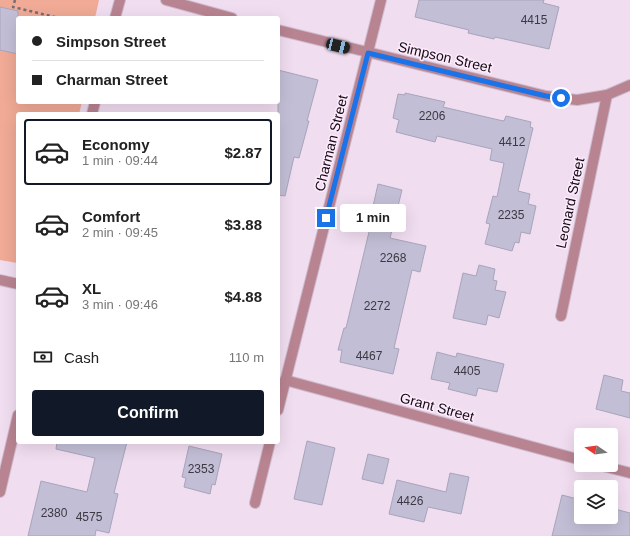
<!DOCTYPE html>
<html lang="en">
<head>
<meta charset="utf-8">
<style>
  body { margin:0; font-family:Helvetica,sans-serif; background:#f2f2f2; color:#222; height:100vh; display:flex; flex-direction:column; font-size:15px; white-space:nowrap }
  * { box-sizing:border-box; margin:0 }
  p { font-size:13px; color:#767676 }
  .icon { flex:none; width:22px; height:22px; fill:none; stroke:currentColor; stroke-width:2; stroke-linecap:round; stroke-linejoin:round }
  .map { position:relative; flex:1; overflow:hidden }
  .side { position:absolute; left:16px; top:112px; width:264px; height:332px; display:flex; flex-direction:column; background:#fff; border-radius:4px; box-shadow:0 4px 16px #0002 }
  .side>* { flex:none }
  .top-card { position:absolute; left:16px; top:16px; width:264px; height:88px; border-radius:4px; box-shadow:0 4px 16px #0002; display:grid; align-content:center; height:88px; padding:0 16px; background:#fff }
  .needle { width:26px; rotate:283deg }
  .controls { position:absolute; left:574px; top:428px; display:grid; gap:8px }
  .controls a { display:grid; place-items:center; width:44px; height:44px; border-radius:4px; background:#fff; box-shadow:0 4px 16px #0002; font-size:20px }
  .end { position:absolute; width:18px; height:18px; margin:-9px; border:5px solid #1a73e8; background:#fff; box-shadow:0 0 0 2px #fff }
  .from { border-radius:50% }
  .bubble { position:absolute; height:28px; border-radius:4px; background:#fff; box-shadow:0 4px 16px #0002; font-size:13px; font-weight:700; line-height:28px; text-align:center }
  .car { position:absolute; width:12px; height:24px; margin:-12px -6px; border-radius:5px; box-shadow:0 0 3px 1px #0007; background:linear-gradient(#222 24%,#8ab4d8 0 40%,#222 0 76%,#8ab4d8 0 86%,#222 0) }
  .top-card b { display:flex; align-items:center; gap:14px; height:38px; font-size:15px }
  .top-card b+b { border-top:1px solid #e0e0e0 }
  .top-card i { width:10px; height:10px; background:#222 }
  ul { padding:7px 0 0; list-style:none }
  li { display:flex; align-items:center; gap:12px; height:66px; margin:0 8px 6px; padding:0 8px; border:2px solid transparent; border-radius:4px }
  li div { flex:1 }
  li b { display:block; font-size:15px }
  li em { font-style:normal; font-weight:700 }
  li.on { border-color:#111827 }
  li>.icon { width:36px; height:36px; stroke-width:1.5 }
  .pay { display:flex; align-items:center; gap:10px; height:44px; padding:0 16px; font-size:15px }
  .pay p { margin-inline-start:auto }
  .button { display:flex; gap:8px; margin-top:auto; padding:8px 16px }
  .button a { flex:1; height:46px; border-radius:4px; background:#111827; color:#fff; font-size:16px; font-weight:700; line-height:46px; text-align:center }
  .map>svg:first-child { display:block }
  .park { fill:#f0aa95 }
  .building { fill:#c2bed6; stroke:#a8a4bb }
  .lines { fill:none; stroke-linecap:round; stroke-linejoin:round }
  .minor-casing { stroke:#cdbbcc; stroke-width:12 }
  .tertiary-casing { stroke:#cdbbcc; stroke-width:12 }
  .path { stroke:#776b76; stroke-width:2.5; stroke-dasharray:3 3; stroke-linecap:butt }
  .minor { stroke:#b98492; stroke-width:10 }
  .tertiary { stroke:#b98492; stroke-width:10 }
  .route { stroke:#1a73e8; stroke-width:5 }
  .labels { text-anchor:middle; dominant-baseline:central; stroke-width:3; stroke-linejoin:round; paint-order:stroke }
  .number-label { font-size:12px; fill:#3d3842 }
  .street-label { font-size:14px; fill:#110b11; stroke:#feeafd }
</style>
</head>
<body>
<div class="map">
<svg width="630" height="536" viewBox="0 0 630 536">
  <rect width="100%" height="100%" fill="#f1ddf0"/>
  <polygon class="park" points="0,0 99,0 95,18 18,18 18,102 82,102 79,114 18,114 17,263 0,260"/>
  <g class="building">
    <polygon points="419,0 544,0 543,3 559,7 549,49 495,37 494,39 468,33 469,30 415,17"/>
    <polygon points="0,7 18,11 18,54 0,50"/>
    <polygon points="278,70 318,80 307,121 309,121 299,158 294,157 285,196 278,195"/>
    <polygon points="405,93 445,102 443,107 499,120 504,121 506,116 531,122 530,127 533,128 518,191 530,194 528,204 536,206 530,234 521,232 519,243 515,242 512,251 485,244 490,224 486,223 493,196 497,197 504,163 490,160 492,149 437,136 435,142 396,132 399,120 393,118 398,94 405,95"/>
    <polygon points="378,184 402,190 390,238 426,246 420,272 412,270 394,348 399,349 393,374 340,362 342,350 338,350 344,328 346,328 374,211 372,211"/>
    <polygon points="479,265 495,269 493,280 497,281 495,290 506,292 499,318 488,315 486,325 453,318 463,273 476,276"/>
    <polygon points="437,352 456,357 457,353 504,364 497,392 478,388 476,396 448,389 450,383 431,379"/>
    <polygon points="604,375 623,380 621,391 630,393 630,418 596,409"/>
    <polygon points="307,441 335,448 322,505 294,499"/>
    <polygon points="57,442 127,442 114,493 118,494 109,533 96,530 95,536 28,536 41,481 87,492 95,458 56,449"/>
    <polygon points="189,446 222,454 215,485 212,484 210,494 184,487 186,478 182,477"/>
    <polygon points="368,454 389,459 383,484 362,479"/>
    <polygon points="450,473 469,477 461,514 428,507 424,522 389,514 397,480 446,492"/>
    <polygon points="562,495 581,500 581,517 611,517 611,508 630,513 630,536 552,536"/>
  </g>
  <g class="lines">
    <defs>
      <g id="minor">
        <polyline points="115,18 120,0"/>
        <polyline points="92,114 95,102"/>
        <polyline points="0,280 18,284"/>
        <polyline points="561,316 607,95"/>
        <polyline points="285,380 581,460"/>
        <polyline points="278,410 381,0"/>
        <polyline points="599,465 630,473"/>
        <polyline points="0,492 18,415"/>
        <polyline points="255,503 270,442"/>
      </g>
      <g id="tertiary">
        <polyline points="166,0 232,18"/>
        <polyline points="278,30 546,96 577,100 607,95 630,85"/>
      </g>
    </defs>
    <use href="#minor" class="minor-casing"/>
    <use href="#tertiary" class="tertiary-casing"/>
    <polyline class="path" points="15,0 13,7 59,18"/>
    <use href="#minor" class="minor"/>
    <use href="#tertiary" class="tertiary"/>
  </g>
  <g class="lines">
    <polyline class="route" points="326,218 368,53 546,96 561,98"/>
  </g>
  <g class="labels">
    <g class="number-label">
      <text x="534" y="20">4415</text>
      <text x="432" y="116">2206</text>
      <text x="512" y="142">4412</text>
      <text x="511" y="215">2235</text>
      <text x="393" y="258">2268</text>
      <text x="377" y="306">2272</text>
      <text x="369" y="356">4467</text>
      <text x="467" y="371">4405</text>
      <text x="201" y="469">2353</text>
      <text x="410" y="501">4426</text>
      <text x="54" y="513">2380</text>
      <text x="89" y="517">4575</text>
    </g>
    <g class="street-label">
      <text transform="translate(445 57) rotate(13)">Simpson Street</text>
      <text transform="translate(331 143) rotate(-76)">Charman Street</text>
      <text transform="translate(570 203) rotate(-78)">Leonard Street</text>
      <text transform="translate(437 407) rotate(15)">Grant Street</text>
    </g>
  </g>
</svg>
<div class="controls">
<a><svg class="needle" viewBox="-14 -14 28 28"><path d="M0-13l5 13h-10z" fill="#e53935"/><path d="M0 13l5-13h-10z" fill="#767676"/></svg></a>
<a><svg class="icon" aria-label="layers" viewBox="0 0 24 24"><path d="M12 4l9 5-9 5-9-5zM3 14l9 5 9-5"/></svg></a>
</div>
<i class="end from" style="left:561px;top:98px"></i>
<i class="end" style="left:326px;top:218px"></i>
<div class="bubble" style="left:340px;top:204px;width:66px">1 min</div>
<i class="car" style="left:338px;top:46px;rotate:104deg"></i>
<div class="top-card">
<b><i class="from"></i>Simpson Street</b>
<b><i></i>Charman Street</b>
</div>
<section class="side">
<ul>
<li class="on"><svg class="icon" aria-label="car" viewBox="0 0 24 24"><path d="M5 17H2v-5l4-1 3-4h7l3 4 3 1v5h-3M9 17h6M6 11h13"/><circle cx="7" cy="17" r="2"/><circle cx="17" cy="17" r="2"/></svg><div><b>Economy</b><p>1 min · 09:44</p></div><em>$2.87</em></li>
<li><svg class="icon" aria-label="car" viewBox="0 0 24 24"><path d="M5 17H2v-5l4-1 3-4h7l3 4 3 1v5h-3M9 17h6M6 11h13"/><circle cx="7" cy="17" r="2"/><circle cx="17" cy="17" r="2"/></svg><div><b>Comfort</b><p>2 min · 09:45</p></div><em>$3.88</em></li>
<li><svg class="icon" aria-label="car" viewBox="0 0 24 24"><path d="M5 17H2v-5l4-1 3-4h7l3 4 3 1v5h-3M9 17h6M6 11h13"/><circle cx="7" cy="17" r="2"/><circle cx="17" cy="17" r="2"/></svg><div><b>XL</b><p>3 min · 09:46</p></div><em>$4.88</em></li>
</ul>
<div class="pay"><svg class="icon" aria-label="cash" viewBox="0 0 24 24"><path d="M3 7h18v10H3z"/><circle cx="12" cy="12" r="2"/></svg>Cash<p>110 m</p></div>
<div class="button"><a>Confirm</a></div>
</section>
</div>
</body>
</html>
